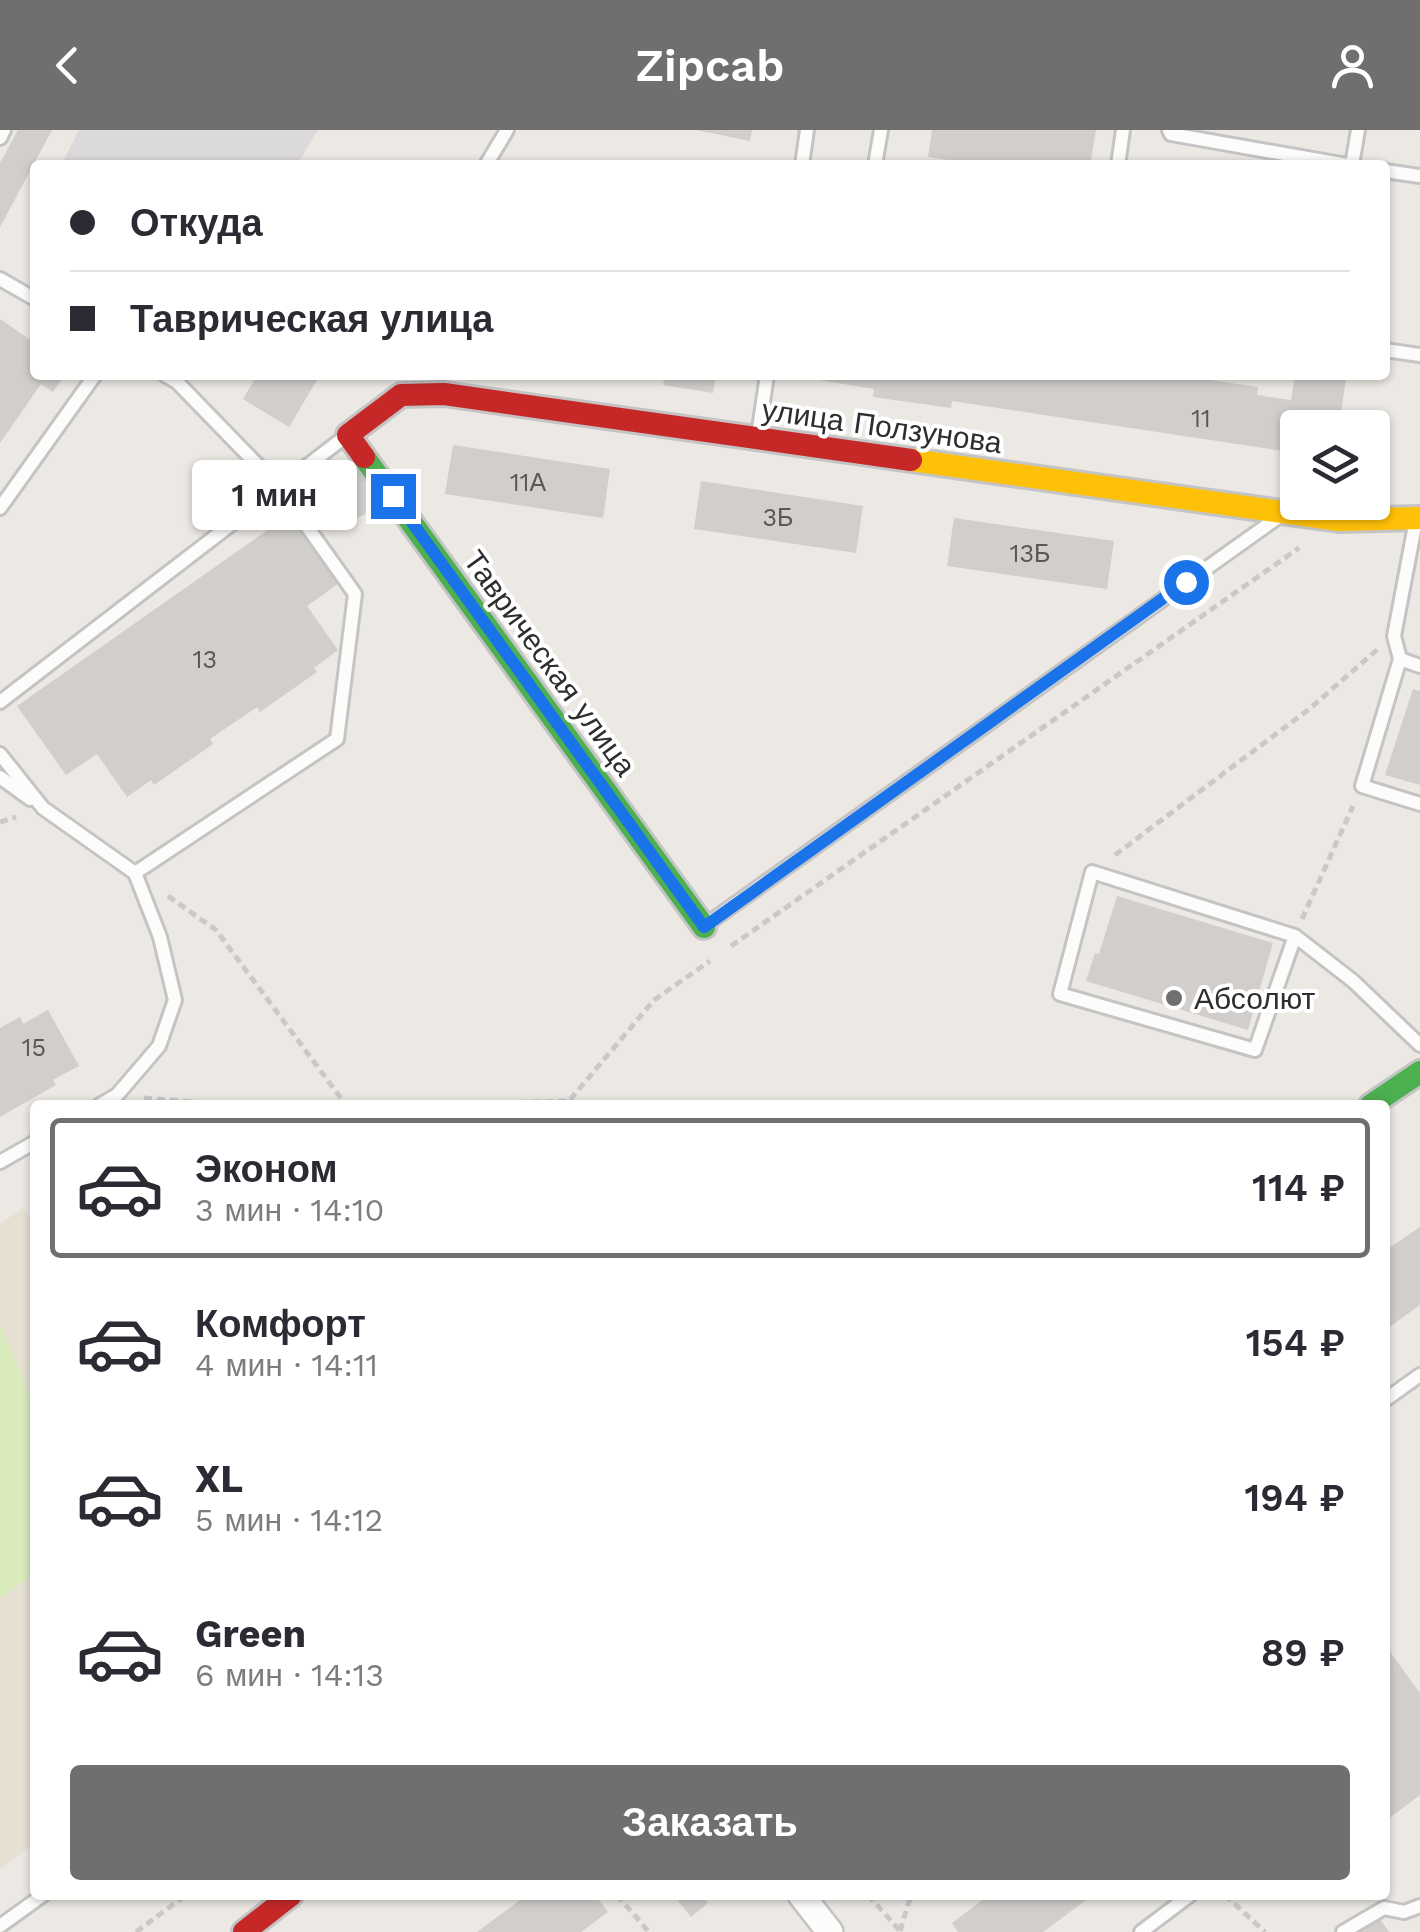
<!DOCTYPE html>
<html lang="ru">
<head>
<meta charset="utf-8">
<style>
  body { margin:0; font-family:"Work Sans",sans-serif; background:#f7f7f7; color:#2b2b33; height:100vh; display:flex; flex-direction:column; font-size:38px; white-space:nowrap }
  * { box-sizing:border-box; margin:0 }
  p { font-size:32px; color:#7c7c81 }
  .icon { flex:none; width:55px; height:55px; fill:none; stroke:currentColor; stroke-width:2; stroke-linecap:round; stroke-linejoin:round }
  .map { position:relative; flex:1; overflow:hidden }
  .details { position:absolute; left:30px; top:970px; width:1360px; height:800px; display:flex; flex-direction:column; background:#fff; border-radius:10px; box-shadow:0 2px 8px #0004 }
  .details>* { flex:none }
  .hud { position:absolute; left:30px; top:30px; width:1360px; height:220px; border-radius:10px; box-shadow:0 2px 8px #0004; display:grid; align-content:center; height:220px; padding:0 40px; background:#fff }
  .controls { position:absolute; left:1280px; top:280px; display:grid; gap:20px }
  .controls a { display:grid; place-items:center; width:110px; height:110px; border-radius:10px; background:#fff; box-shadow:0 2px 8px #0004; font-size:50px }
  .end { position:absolute; width:45px; height:45px; margin:-22px; border:12px solid #1a73e8; background:#fff; box-shadow:0 0 0 5px #fff }
  .from { border-radius:50% }
  .bubble { position:absolute; height:70px; border-radius:10px; background:#fff; box-shadow:0 2px 8px #0004; font-size:32px; font-weight:600; line-height:70px; text-align:center }
  .hud b { display:flex; align-items:center; gap:35px; height:95px; font-size:38px }
  .hud b+b { border-top:2px solid #e1e1e2 }
  .hud i { width:25px; height:25px; background:#2b2b33 }
  ul { padding:18px 0 0; list-style:none }
  li { display:flex; align-items:center; gap:30px; height:140px; margin:0 20px 15px; padding:0 20px; border:5px solid transparent; border-radius:10px }
  li div { flex:1 }
  li b { display:block; font-size:38px }
  li em { font-style:normal; font-weight:600 }
  li.current { border-color:#706f6e }
  li>.icon { width:90px; height:90px; stroke-width:1.5 }
  .cta { display:flex; gap:20px; margin-top:auto; padding:20px 40px }
  .cta a { flex:1; height:115px; border-radius:10px; background:#706f6e; color:#fff; font-size:40px; font-weight:600; line-height:115px; text-align:center }
  header { display:flex; justify-content:space-between; align-items:center; height:130px; padding:0 40px; background:#706f6e; color:#fff; font-size:45px; font-weight:600 }
  .map>svg:first-child { display:block }
  .industrial { fill:#dcd9db }
  .education { fill:#e6e0d3 }
  .pitch { fill:#d9eabb }
  .building { fill:#d1cecb }
  .lines { fill:none; stroke-linecap:round; stroke-linejoin:round }
  .lane-casing { stroke:#c5c4c5; stroke-width:18 }
  .street-casing { stroke:#c5c4c5; stroke-width:30 }
  .fast-casing { stroke:#c5c4c5; stroke-width:28 }
  .slow-casing { stroke:#c5c4c5; stroke-width:28 }
  .jam-casing { stroke:#c5c4c5; stroke-width:28 }
  .path { stroke:#c9c9c8; stroke-width:5; stroke-dasharray:8 5; stroke-linecap:butt }
  .lane { stroke:#fcfcfb; stroke-width:12 }
  .street { stroke:#fcfcfb; stroke-width:25 }
  .fast { stroke:#4caf50; stroke-width:22 }
  .slow { stroke:#ffc107; stroke-width:22 }
  .jam { stroke:#c62828; stroke-width:22 }
  .route { stroke:#1a73e8; stroke-width:12 }
  .poi-dot { fill:#706f6e; stroke:#fff; stroke-width:4 }
  .labels { text-anchor:middle; dominant-baseline:central; stroke-width:8; stroke-linejoin:round; paint-order:stroke }
  .number-label { font-size:25px; fill:#585857 }
  .street-label { font-size:30px; fill:#2e2e2e; stroke:#fff }
  .poi-label { font-size:30px; fill:#2e2e2e; stroke:#fff; text-anchor:start }
</style>
</head>
<body>
<header><svg class="icon" aria-label="back" viewBox="0 0 24 24"><path d="M15 5l-7 7 7 7"/></svg>Zipcab<svg class="icon" aria-label="person" viewBox="0 0 24 24"><circle cx="12" cy="8" r="4"/><path d="M4 21q1-7 8-7t8 7"/></svg></header>
<div class="map">
<svg width="1420" height="1802" viewBox="0 0 1420 1802">
  <rect width="100%" height="100%" fill="#ece8e4"/>
  <polygon class="industrial" points="79,0 318,0 297,35 61,35"/>
  <polygon class="education" points="24,1077 35,1097 35,1713 0,1739 0,1094"/>
  <polygon class="pitch" points="0,1195 35,1277 35,1443 0,1469"/>
  <g class="building">
    <polygon points="18,0 52,0 0,97 0,33"/>
    <polygon points="696,0 752,0 750,11"/>
    <polygon points="932,0 1096,0 1090,35 981,35 928,27"/>
    <polygon points="0,189 35,213 35,245 65,245 53,262 41,254 0,313"/>
    <polygon points="257,245 320,245 289,297 243,269"/>
    <polygon points="665,245 716,245 713,263 663,255"/>
    <polygon points="819,245 1177,245 1258,257 1257,265 1291,270 1295,245 1346,248 1339,298 1298,298 1298,330 1282,328 1283,321 952,271 951,278 873,267 874,259 819,250"/>
    <polygon points="453,315 610,339 603,388 445,364"/>
    <polygon points="359,338 376,380 342,394 325,351"/>
    <polygon points="701,351 863,376 856,423 694,399"/>
    <polygon points="289,385 338,454 307,476 338,520 314,538 317,542 260,582 257,577 210,609 213,614 154,655 151,650 127,667 97,624 66,645 17,576"/>
    <polygon points="954,388 1114,411 1107,459 947,436"/>
    <polygon points="1413,559 1420,561 1420,655 1385,645"/>
    <polygon points="1117,766 1273,813 1248,900 1086,851 1095,823 1099,824"/>
    <polygon points="48,880 79,936 53,950 56,955 0,987 0,898 20,887 23,894"/>
    <polygon points="1420,1097 1420,1175 1385,1200 1385,1121"/>
    <polygon points="1385,1515 1420,1563 1420,1665 1388,1689 1385,1684"/>
    <polygon points="527,1765 595,1765 608,1782 581,1802 477,1802"/>
    <polygon points="685,1765 701,1765 708,1773 691,1787 678,1771"/>
    <polygon points="989,1765 1093,1765 1043,1802 958,1802 952,1793"/>
    <polygon points="1380,1789 1389,1802 1361,1802"/>
  </g>
  <g class="lines">
    <defs>
      <g id="lane">
        <polyline points="1169,0 1171,4 1347,35"/>
        <polyline points="0,8 4,0"/>
        <polyline points="486,35 507,0"/>
        <polyline points="802,35 807,0"/>
        <polyline points="875,35 881,0"/>
        <polyline points="1118,35 1123,0"/>
        <polyline points="1352,35 1358,0"/>
        <polyline points="1385,41 1420,46"/>
        <polyline points="0,149 35,169"/>
        <polyline points="1385,220 1420,225"/>
        <polyline points="758,306 767,245"/>
        <polyline points="0,378 95,245"/>
        <polyline points="1400,529 1394,506 1416,390"/>
        <polyline points="1420,536 1400,529 1362,656 1420,674"/>
        <polyline points="0,572 346,306"/>
        <polyline points="0,624 43,678 135,743"/>
        <polyline points="0,647 30,669"/>
        <polyline points="707,794 1277,388"/>
        <polyline points="1295,806 1255,920 1060,864 1092,742 1295,806 1353,851 1420,915"/>
        <polyline points="100,975 117,965 159,916 175,870 160,807 135,743 337,609 355,464 279,357 177,252 165,245"/>
        <polyline points="0,1032 35,1012"/>
        <polyline points="1385,1270 1420,1245"/>
        <polyline points="0,1796 43,1765"/>
        <polyline points="1141,1802 1190,1765"/>
        <polyline points="1343,1802 1384,1778 1404,1782 1420,1776"/>
      </g>
      <polyline id="street" points="801,1765 830,1802"/>
      <g id="fast">
        <polyline points="364,327 704,797"/>
        <polyline points="1371,975 1420,942"/>
      </g>
      <polyline id="slow" points="911,330 1339,390 1420,388"/>
      <g id="jam">
        <polyline points="364,327 348,305 401,265 444,264 911,330"/>
        <polyline points="244,1802 291,1765"/>
      </g>
    </defs>
    <use href="#lane" class="lane-casing"/>
    <use href="#street" class="street-casing"/>
    <use href="#fast" class="fast-casing"/>
    <use href="#slow" class="slow-casing"/>
    <use href="#jam" class="jam-casing"/>
    <g class="path">
      <polyline points="0,692 16,687"/>
      <polyline points="1115,725 1308,580 1378,519"/>
      <polyline points="168,766 216,800 346,975"/>
      <polyline points="1302,789 1353,676"/>
      <polyline points="731,816 1299,418"/>
      <polyline points="144,968 231,975"/>
      <polyline points="428,975 569,971 654,870 710,831"/>
      <polyline points="617,1765 649,1802"/>
      <polyline points="868,1765 901,1802"/>
      <polyline points="1225,1765 1265,1802"/>
      <polyline points="900,1801 911,1765"/>
      <polyline points="136,1802 186,1765"/>
    </g>
    <use href="#lane" class="lane"/>
    <use href="#street" class="street"/>
    <use href="#fast" class="fast"/>
    <use href="#slow" class="slow"/>
    <use href="#jam" class="jam"/>
  </g>
  <g class="lines">
    <polyline class="route" points="393,366 704,797 1186,452"/>
  </g>
  <circle class="poi-dot" cx="1174" cy="868" r="10"/>
  <g class="labels">
    <g class="number-label">
      <text x="1201" y="288">11</text>
      <text x="528" y="352">11А</text>
      <text x="778" y="387">3Б</text>
      <text x="1030" y="423">13Б</text>
      <text x="205" y="529">13</text>
      <text x="34" y="917">15</text>
    </g>
    <g class="street-label">
      <text transform="translate(882 296) rotate(8)">улица Ползунова</text>
      <text transform="translate(550 533) rotate(54)">Таврическая улица</text>
    </g>
    <g class="poi-label">
      <text x="1194" y="868">Абсолют</text>
    </g>
  </g>
</svg>
<div class="controls">
<a><svg class="icon" aria-label="layers" viewBox="0 0 24 24"><path d="M12 4l9 5-9 5-9-5zM3 14l9 5 9-5"/></svg></a>
</div>
<i class="end from" style="left:1186px;top:452px"></i>
<i class="end" style="left:393px;top:366px"></i>
<div class="bubble" style="left:192px;top:330px;width:165px">1 мин</div>
<div class="hud">
<b><i class="from"></i>Откуда</b>
<b><i></i>Таврическая улица</b>
</div>
<section class="details">
<ul>
<li class="current"><svg class="icon" aria-label="car" viewBox="0 0 24 24"><path d="M5 17H2v-5l4-1 3-4h7l3 4 3 1v5h-3M9 17h6M6 11h13"/><circle cx="7" cy="17" r="2"/><circle cx="17" cy="17" r="2"/></svg><div><b>Эконом</b><p>3 мин · 14:10</p></div><em>114 ₽</em></li>
<li><svg class="icon" aria-label="car" viewBox="0 0 24 24"><path d="M5 17H2v-5l4-1 3-4h7l3 4 3 1v5h-3M9 17h6M6 11h13"/><circle cx="7" cy="17" r="2"/><circle cx="17" cy="17" r="2"/></svg><div><b>Комфорт</b><p>4 мин · 14:11</p></div><em>154 ₽</em></li>
<li><svg class="icon" aria-label="car" viewBox="0 0 24 24"><path d="M5 17H2v-5l4-1 3-4h7l3 4 3 1v5h-3M9 17h6M6 11h13"/><circle cx="7" cy="17" r="2"/><circle cx="17" cy="17" r="2"/></svg><div><b>XL</b><p>5 мин · 14:12</p></div><em>194 ₽</em></li>
<li><svg class="icon" aria-label="car" viewBox="0 0 24 24"><path d="M5 17H2v-5l4-1 3-4h7l3 4 3 1v5h-3M9 17h6M6 11h13"/><circle cx="7" cy="17" r="2"/><circle cx="17" cy="17" r="2"/></svg><div><b>Green</b><p>6 мин · 14:13</p></div><em>89 ₽</em></li>
</ul>
<div class="cta"><a>Заказать</a></div>
</section>
</div>
</body>
</html>
